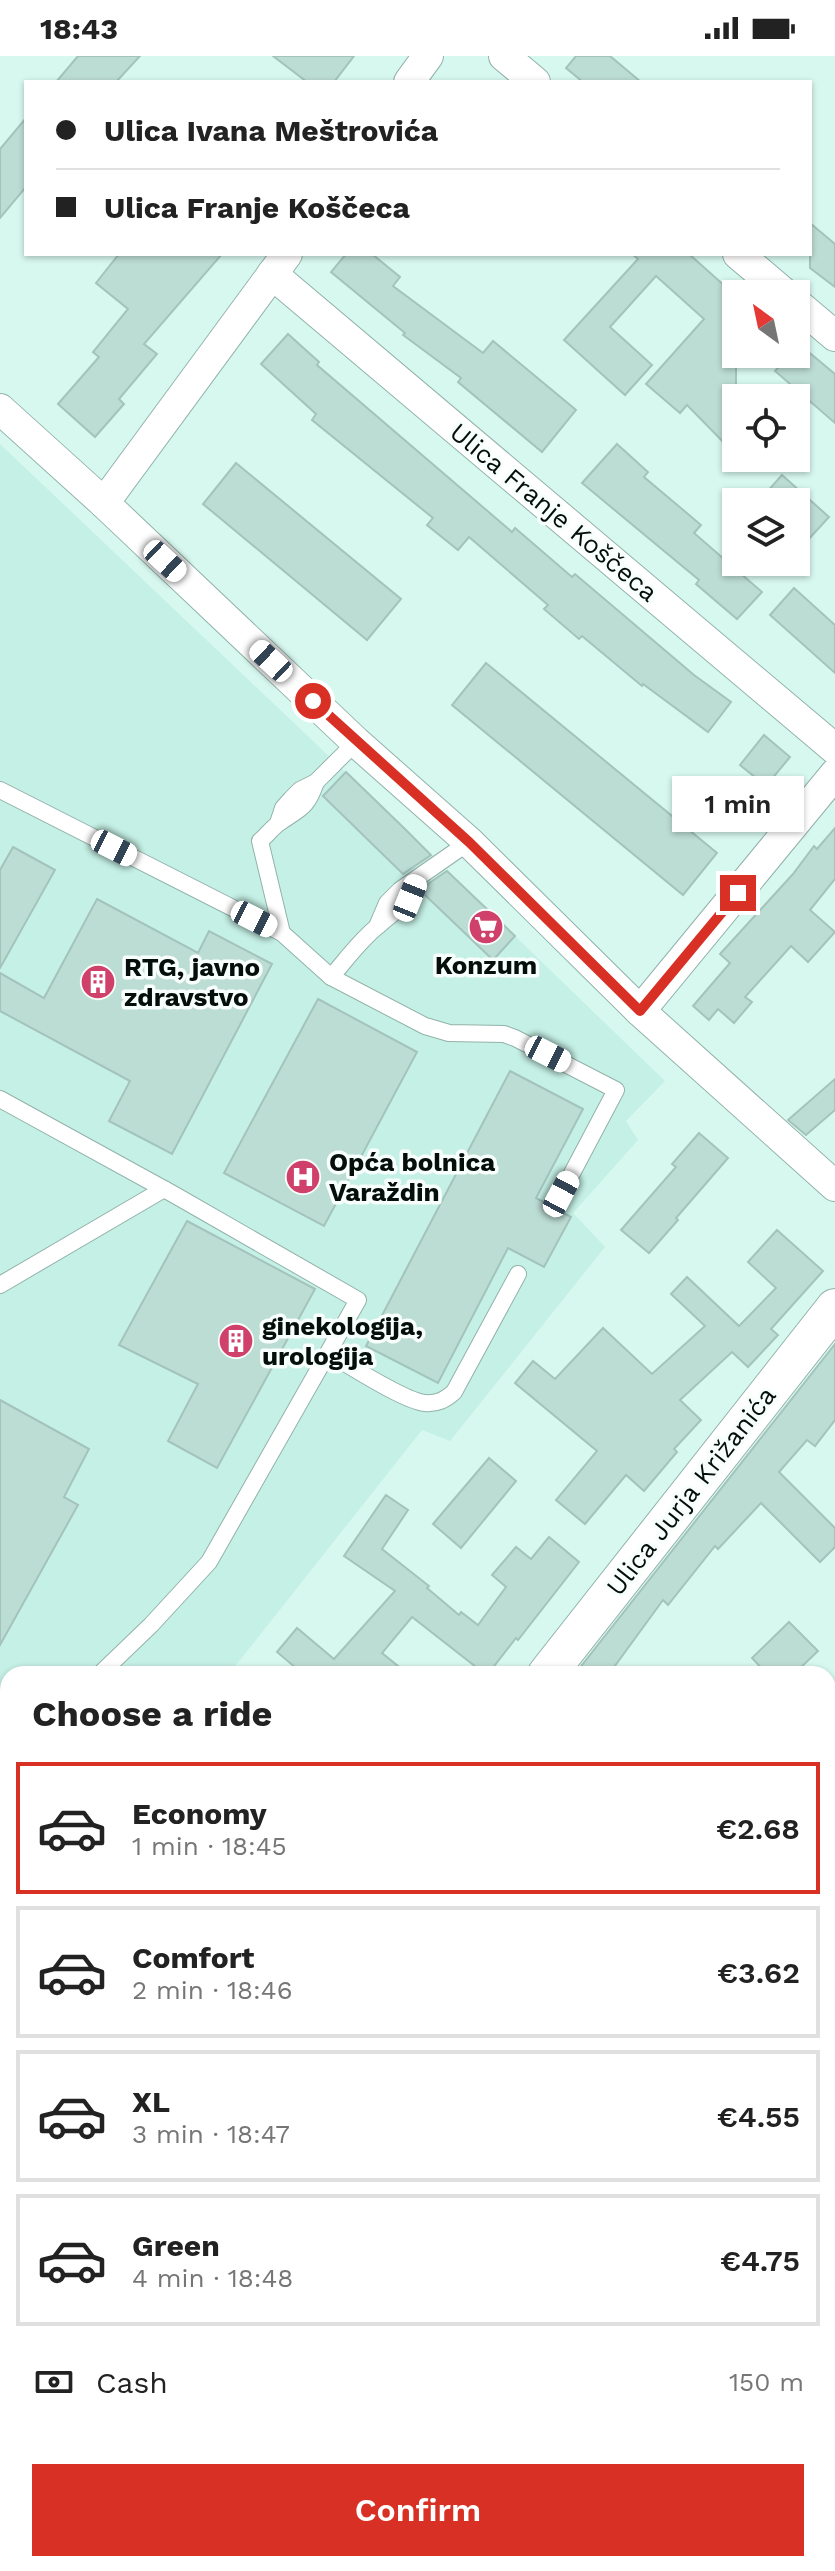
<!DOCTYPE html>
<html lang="en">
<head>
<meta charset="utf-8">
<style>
  body { margin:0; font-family:"Work Sans",sans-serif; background:#f6f6f6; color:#222; height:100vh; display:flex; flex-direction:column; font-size:30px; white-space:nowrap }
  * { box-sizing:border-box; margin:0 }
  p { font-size:26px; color:#767676 }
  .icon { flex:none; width:44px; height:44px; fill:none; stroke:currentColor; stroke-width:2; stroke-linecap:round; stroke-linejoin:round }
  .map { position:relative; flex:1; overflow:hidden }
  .drawer { position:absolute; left:0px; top:1610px; width:836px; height:906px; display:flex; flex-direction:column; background:#fff; border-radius:24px 24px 0 0; box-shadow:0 2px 6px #0004 }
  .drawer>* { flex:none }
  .top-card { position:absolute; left:24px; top:24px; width:788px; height:176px; border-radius:0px; box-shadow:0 2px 6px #0004; display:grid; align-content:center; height:176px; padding:0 32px; background:#fff }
  .needle { width:52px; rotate:327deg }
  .tools { position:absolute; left:722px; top:224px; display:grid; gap:16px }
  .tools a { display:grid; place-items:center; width:88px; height:88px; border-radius:0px; background:#fff; box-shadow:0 2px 6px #0004; font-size:40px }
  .end { position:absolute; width:36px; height:36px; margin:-18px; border:10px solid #d93025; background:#fff; box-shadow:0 0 0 4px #fff }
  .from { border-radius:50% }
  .bubble { position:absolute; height:56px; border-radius:0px; background:#fff; box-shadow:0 2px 6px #0004; font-size:26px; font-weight:600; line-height:56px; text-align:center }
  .car { position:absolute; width:24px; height:48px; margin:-24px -12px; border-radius:10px; box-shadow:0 0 6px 2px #0007; background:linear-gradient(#fff 24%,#345 0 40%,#fff 0 76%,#345 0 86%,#fff 0) }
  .top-card b { display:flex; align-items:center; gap:28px; height:76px; font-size:30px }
  .top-card b+b { border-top:2px solid #e0e0e0 }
  .top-card i { width:20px; height:20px; background:#222 }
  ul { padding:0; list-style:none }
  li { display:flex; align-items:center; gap:24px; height:132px; margin:0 16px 12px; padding:0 16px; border:4px solid #e0e0e0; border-radius:0px }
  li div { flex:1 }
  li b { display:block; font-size:30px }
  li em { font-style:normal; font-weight:600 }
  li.active { border-color:#d93025 }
  li>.icon { width:72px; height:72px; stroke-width:1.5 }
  h2 { padding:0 32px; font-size:36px; line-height:96px }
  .pay { display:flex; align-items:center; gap:20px; height:88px; padding:0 32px; font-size:30px }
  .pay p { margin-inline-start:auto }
  .primary-button { display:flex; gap:16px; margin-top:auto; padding:16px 32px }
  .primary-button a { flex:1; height:92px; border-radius:0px; background:#d93025; color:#fff; font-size:32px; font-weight:600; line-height:92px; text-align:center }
  .status { display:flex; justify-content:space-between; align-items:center; height:56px; padding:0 40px; background:#fff; direction:ltr }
  .status svg { height:22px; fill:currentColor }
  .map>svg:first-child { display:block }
  .built { fill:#c5f0e5 }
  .building { fill:#bcddd4; stroke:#a3c3bb; stroke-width:2 }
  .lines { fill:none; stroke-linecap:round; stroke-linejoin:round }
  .service-casing { stroke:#92b2aa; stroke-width:18 }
  .minor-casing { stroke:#92b2aa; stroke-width:32 }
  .tertiary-casing { stroke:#92b2aa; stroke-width:40 }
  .service { stroke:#fff; stroke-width:16 }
  .minor { stroke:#fff; stroke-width:30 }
  .tertiary { stroke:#fff; stroke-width:38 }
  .route { stroke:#d93025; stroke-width:10 }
  .labels { text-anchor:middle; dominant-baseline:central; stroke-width:7; stroke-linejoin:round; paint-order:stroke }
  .street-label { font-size:26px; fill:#040e0b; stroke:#f8fefc }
  .poi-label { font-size:26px; font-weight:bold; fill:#040e0b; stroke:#f8fefc; text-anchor:start }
</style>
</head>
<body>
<div class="status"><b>18:43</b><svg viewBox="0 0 49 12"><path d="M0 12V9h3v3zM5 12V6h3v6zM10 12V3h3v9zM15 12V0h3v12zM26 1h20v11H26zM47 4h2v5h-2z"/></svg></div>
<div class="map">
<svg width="835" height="2515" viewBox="0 0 835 2515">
  <rect width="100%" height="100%" fill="#d7f8ef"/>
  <polygon class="built" points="0,388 313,685 665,1025 626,1065 638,1084 573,1157 605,1191 450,1385 422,1374 229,1618 8,1618 8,1898 0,1908"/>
  <g class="building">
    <polygon points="78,0 140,0 116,26 56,26"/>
    <polygon points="273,0 354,0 334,26 307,26"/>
    <polygon points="576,0 610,0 641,26 583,26 566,12"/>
    <polygon points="26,62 26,131 0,162 0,93"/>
    <polygon points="810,167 835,188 835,231 810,212"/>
    <polygon points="119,198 222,198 144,288 157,298 119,343 124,348 95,381 58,348 99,301 93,296 128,253 96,227"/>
    <polygon points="346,198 372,198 400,221 393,230 483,297 493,285 576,354 542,396 458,326 461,322 403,279 405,277 331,216"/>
    <polygon points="632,198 689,198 736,240 736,399 687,349 680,357 646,328 704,263 656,220 610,271 652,309 625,339 564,284 638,203"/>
    <polygon points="288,278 319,306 317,309 512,476 515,472 572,521 575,518 694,619 731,646 708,676 643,628 642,630 582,580 579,583 544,553 548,549 469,481 458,494 427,469 433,462 312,364 316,358 261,308"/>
    <polygon points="799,288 835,318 835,367 775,315 790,298 796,298 796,292"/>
    <polygon points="617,388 648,416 644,421 701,469 694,477 762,536 737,563 696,528 699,524 582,427"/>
    <polygon points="236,407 401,543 367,584 203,448"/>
    <polygon points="782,419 829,461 796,497 796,446 758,446"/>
    <polygon points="794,532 835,569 835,617 770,559"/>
    <polygon points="486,607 717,797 683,839 452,649"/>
    <polygon points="764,679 790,701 766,730 740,709"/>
    <polygon points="346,716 406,774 431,799 403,818 323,740"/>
    <polygon points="835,772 835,823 810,854 835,876 808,906 791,890 745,941 752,946 734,967 718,953 709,964 693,950 730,907 720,898 793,818 814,790 817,793"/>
    <polygon points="13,791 55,814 0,912 0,814"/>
    <polygon points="447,815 515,880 493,904 424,838 428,828"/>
    <polygon points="97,843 198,897 209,875 272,908 172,1098 109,1065 130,1025 0,955 0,917 44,942"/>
    <polygon points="318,943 417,996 324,1170 224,1117"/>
    <polygon points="510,1015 583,1053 536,1142 571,1161 544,1211 508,1192 438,1327 366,1290"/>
    <polygon points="835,1023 835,1054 806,1079 788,1064"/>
    <polygon points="699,1077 728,1102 676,1162 678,1164 649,1197 621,1174 676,1111 672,1108"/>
    <polygon points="187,1165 315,1233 217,1412 168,1385 198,1328 119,1289"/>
    <polygon points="777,1174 823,1215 771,1273 778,1279 748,1311 732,1296 680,1344 701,1364 674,1393 677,1396 644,1435 626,1419 585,1468 556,1444 597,1395 515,1327 533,1305 555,1323 603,1272 652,1318 705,1270 671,1238 687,1221 739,1270 776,1232 748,1206"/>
    <polygon points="835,1288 835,1364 815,1390 807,1384 779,1416 835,1472 835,1491 820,1506 761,1447 718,1493 715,1490 668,1549 663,1544 609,1618 575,1618"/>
    <polygon points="0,1344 89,1393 64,1441 78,1449 0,1589"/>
    <polygon points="489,1402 516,1425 461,1492 433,1468"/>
    <polygon points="386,1439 408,1454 382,1493 429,1530 427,1532 459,1559 461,1556 478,1569 506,1531 492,1519 516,1491 531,1503 549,1481 579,1506 518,1584 516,1582 488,1618 485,1618 412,1561 382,1597 408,1618 303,1618 277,1596 297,1572 334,1603 395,1535 344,1500"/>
    <polygon points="789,1566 818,1595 794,1618 767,1618 752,1602"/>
  </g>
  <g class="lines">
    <defs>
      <g id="service">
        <polyline points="0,734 282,877 331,921 425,970 449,977 504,978 515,982 616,1034 561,1138"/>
        <polyline points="278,767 283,752 291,743 300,734 316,726 356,686"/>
        <polyline points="378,868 387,847 400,834 469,786"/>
        <path d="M282 877 260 785C266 780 272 772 279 767 300 752 307 753 316 726"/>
        <path d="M331 921C346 904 360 884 378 870 399 851 406 852 418 824"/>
        <polyline points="0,1043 173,1138 358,1244 209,1506 151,1569 100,1618"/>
        <polyline points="0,1229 164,1133"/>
        <path d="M328 1297C349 1309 404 1345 425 1347 437 1348 445 1344 454 1336L518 1218"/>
        <polyline points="0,1685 8,1681"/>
      </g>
      <g id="minor">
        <polyline points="504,0 535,26"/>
        <polyline points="409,26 428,0"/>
        <polyline points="738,198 785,238"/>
        <polyline points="272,218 835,693"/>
        <polyline points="796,247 835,280"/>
        <polyline points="0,353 104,447 356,686 469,786 640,955 835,1130"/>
        <polyline points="104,447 287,198"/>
        <polyline points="640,955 835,718"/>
        <polyline points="828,1916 835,1921"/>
        <polyline points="828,2330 835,2320"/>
        <polyline points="0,2367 8,2373"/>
        <polyline points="190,2508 200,2515"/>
        <polyline points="691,2515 696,2508"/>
      </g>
      <g id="tertiary">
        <polyline points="547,1618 835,1252"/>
        <polyline points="0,2332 8,2322"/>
      </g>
    </defs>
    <use href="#service" class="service-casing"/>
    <use href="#minor" class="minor-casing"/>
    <use href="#tertiary" class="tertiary-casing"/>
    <use href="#service" class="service"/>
    <use href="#minor" class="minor"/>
    <use href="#tertiary" class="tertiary"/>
  </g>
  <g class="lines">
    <polyline class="route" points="313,645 469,786 640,955 738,837"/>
  </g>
  <defs>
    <symbol id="supermarket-disc" viewBox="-11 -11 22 22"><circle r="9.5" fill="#cf416a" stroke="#f8fefc"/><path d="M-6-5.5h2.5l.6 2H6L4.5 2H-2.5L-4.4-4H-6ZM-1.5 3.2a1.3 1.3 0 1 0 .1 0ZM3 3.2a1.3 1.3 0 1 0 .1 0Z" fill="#fff"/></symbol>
    <symbol id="building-disc" viewBox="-11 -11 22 22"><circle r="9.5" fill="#cf416a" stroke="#f8fefc"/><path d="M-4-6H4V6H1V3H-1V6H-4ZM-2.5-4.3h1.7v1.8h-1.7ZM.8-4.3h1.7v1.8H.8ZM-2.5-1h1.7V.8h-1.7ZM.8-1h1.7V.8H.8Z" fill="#fff"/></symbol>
    <symbol id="hospital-disc" viewBox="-11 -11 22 22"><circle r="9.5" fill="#cf416a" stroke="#f8fefc"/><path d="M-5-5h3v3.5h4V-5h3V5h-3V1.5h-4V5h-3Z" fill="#fff"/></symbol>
  </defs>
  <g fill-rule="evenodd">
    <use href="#supermarket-disc" x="466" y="851" width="40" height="40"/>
    <use href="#building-disc" x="78" y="906" width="40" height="40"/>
    <use href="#hospital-disc" x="283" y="1101" width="40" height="40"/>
    <use href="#building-disc" x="216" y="1265" width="40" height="40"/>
  </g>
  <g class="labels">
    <g class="street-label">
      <text transform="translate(554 456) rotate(40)">Ulica Franje Koščeca</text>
      <text transform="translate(691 1435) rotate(-52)">Ulica Jurja Križanića</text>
    </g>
    <g class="poi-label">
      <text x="486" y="909" text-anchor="middle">Konzum</text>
      <text x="124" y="911">RTG, javno<tspan x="124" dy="30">zdravstvo</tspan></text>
      <text x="329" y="1106">Opća bolnica<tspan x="329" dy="30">Varaždin</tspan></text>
      <text x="262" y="1270">ginekologija,<tspan x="262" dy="30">urologija</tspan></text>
    </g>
  </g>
</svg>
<div class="tools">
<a><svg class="needle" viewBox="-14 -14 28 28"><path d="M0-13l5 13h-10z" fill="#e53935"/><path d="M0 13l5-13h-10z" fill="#767676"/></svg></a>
<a><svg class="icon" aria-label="locate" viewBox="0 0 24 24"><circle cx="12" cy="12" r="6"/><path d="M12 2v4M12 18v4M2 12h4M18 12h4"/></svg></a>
<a><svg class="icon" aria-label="layers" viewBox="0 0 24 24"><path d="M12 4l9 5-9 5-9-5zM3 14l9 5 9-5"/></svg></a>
</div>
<i class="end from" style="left:313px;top:645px"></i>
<i class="end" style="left:738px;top:837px"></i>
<div class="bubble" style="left:672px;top:720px;width:132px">1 min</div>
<i class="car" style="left:165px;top:505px;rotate:133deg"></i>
<i class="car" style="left:271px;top:605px;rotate:313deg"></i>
<i class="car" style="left:114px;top:792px;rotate:117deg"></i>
<i class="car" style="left:410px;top:842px;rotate:22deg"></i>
<i class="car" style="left:254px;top:863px;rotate:117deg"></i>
<i class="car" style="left:548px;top:998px;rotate:117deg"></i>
<i class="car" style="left:561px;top:1138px;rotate:28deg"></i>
<div class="top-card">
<b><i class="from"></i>Ulica Ivana Meštrovića</b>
<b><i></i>Ulica Franje Koščeca</b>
</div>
<section class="drawer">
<h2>Choose a ride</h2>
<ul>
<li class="active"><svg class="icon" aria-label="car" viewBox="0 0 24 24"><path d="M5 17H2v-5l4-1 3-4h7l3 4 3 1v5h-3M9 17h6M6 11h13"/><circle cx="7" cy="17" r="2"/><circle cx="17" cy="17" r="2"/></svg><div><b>Economy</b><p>1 min · 18:45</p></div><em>€2.68</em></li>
<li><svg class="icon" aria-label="car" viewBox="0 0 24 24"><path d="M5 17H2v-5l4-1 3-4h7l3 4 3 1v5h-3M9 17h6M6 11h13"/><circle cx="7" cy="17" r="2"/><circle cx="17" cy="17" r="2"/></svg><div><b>Comfort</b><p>2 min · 18:46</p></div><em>€3.62</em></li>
<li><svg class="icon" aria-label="car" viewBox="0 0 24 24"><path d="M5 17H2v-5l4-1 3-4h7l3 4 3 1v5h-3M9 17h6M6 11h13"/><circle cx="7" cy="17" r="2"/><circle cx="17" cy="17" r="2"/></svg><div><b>XL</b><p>3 min · 18:47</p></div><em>€4.55</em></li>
<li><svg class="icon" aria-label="car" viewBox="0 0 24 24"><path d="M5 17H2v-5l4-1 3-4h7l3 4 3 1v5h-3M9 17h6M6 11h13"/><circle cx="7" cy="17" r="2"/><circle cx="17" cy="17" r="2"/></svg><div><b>Green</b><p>4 min · 18:48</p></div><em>€4.75</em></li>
</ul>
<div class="pay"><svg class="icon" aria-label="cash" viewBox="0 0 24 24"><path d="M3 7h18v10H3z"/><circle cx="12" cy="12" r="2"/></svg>Cash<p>150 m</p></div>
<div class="primary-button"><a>Confirm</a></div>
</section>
</div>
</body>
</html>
